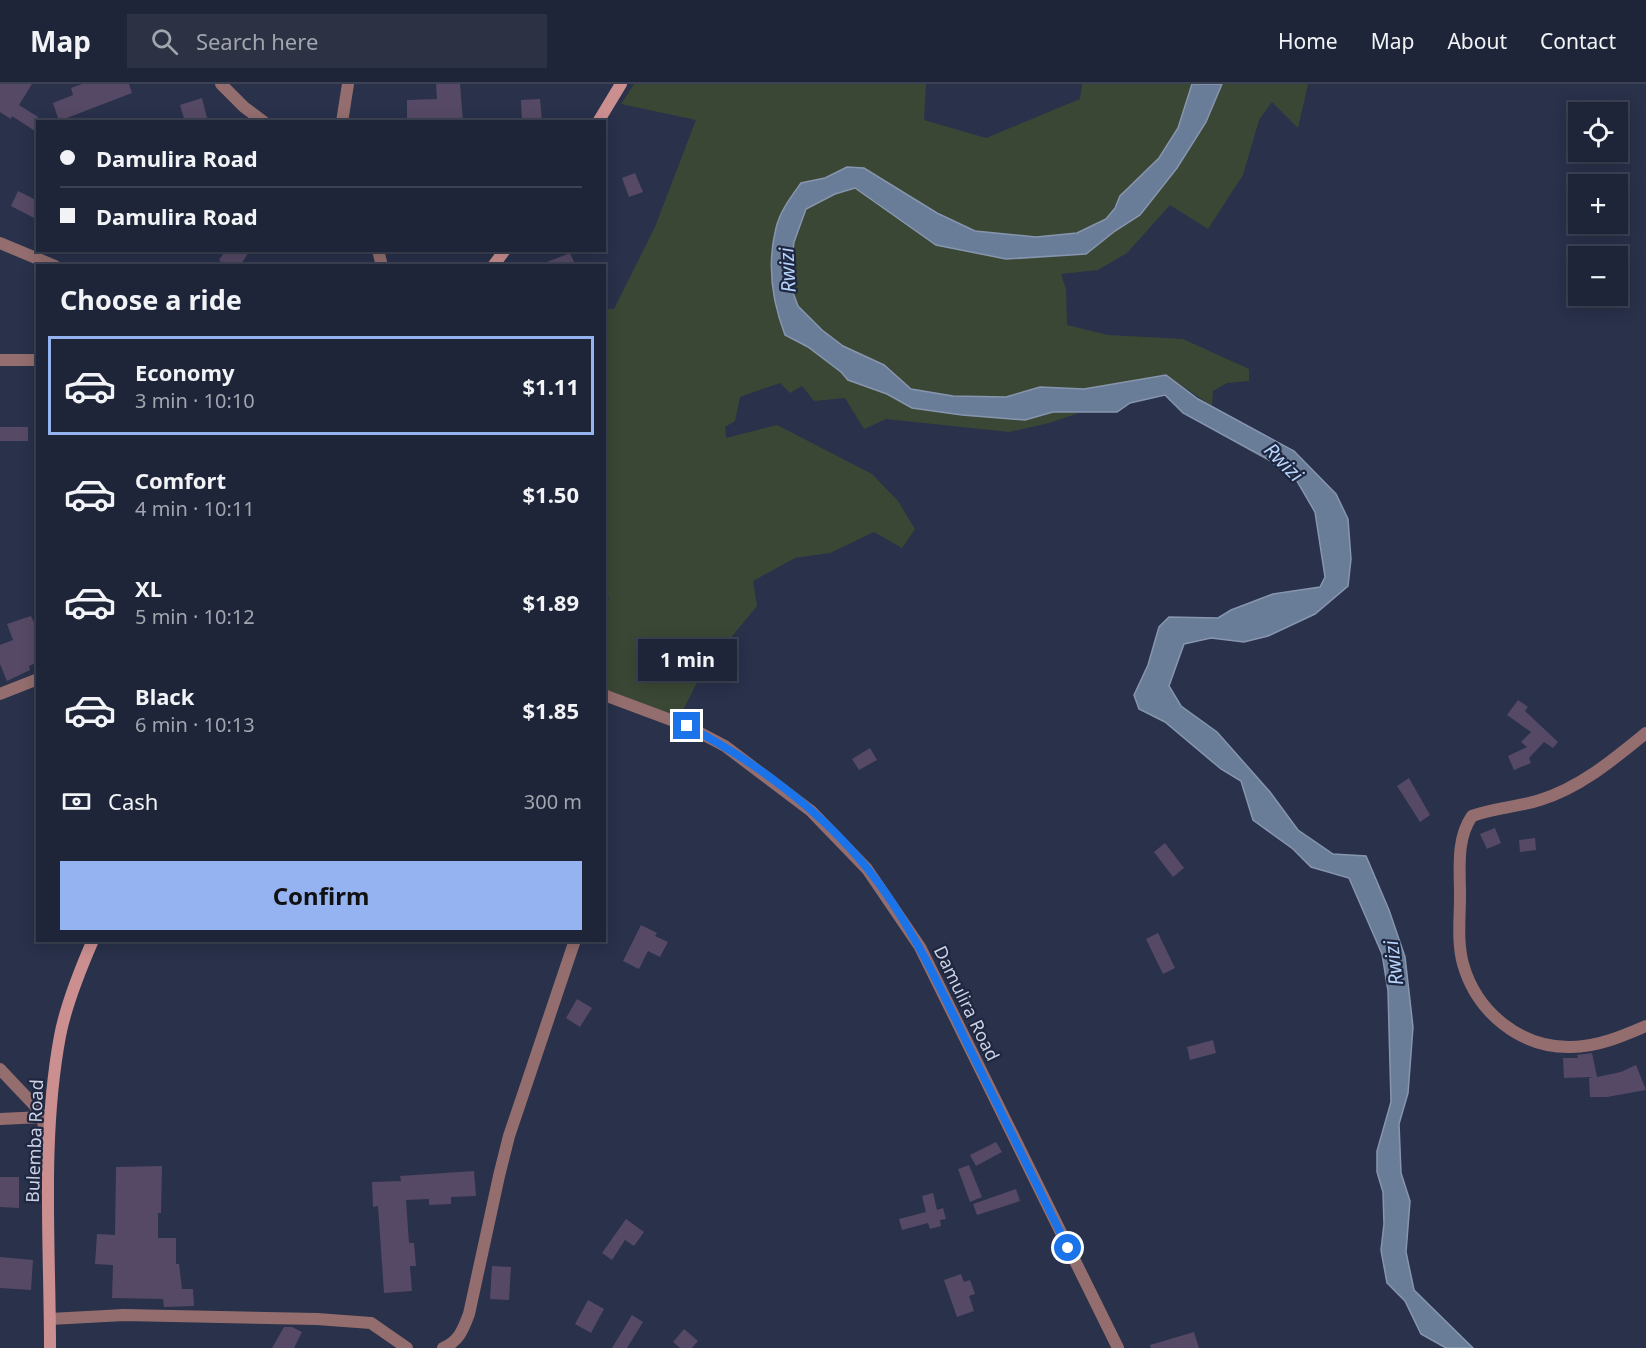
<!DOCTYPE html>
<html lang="en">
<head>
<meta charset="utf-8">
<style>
  body { margin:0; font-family:"Noto Sans",sans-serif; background:#2c3143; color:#f1f3f6; height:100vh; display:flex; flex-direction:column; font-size:22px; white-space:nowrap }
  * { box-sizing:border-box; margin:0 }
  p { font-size:20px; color:#a1a5ae }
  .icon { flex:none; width:33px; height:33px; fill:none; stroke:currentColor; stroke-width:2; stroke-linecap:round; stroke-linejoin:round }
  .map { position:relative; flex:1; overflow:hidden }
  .details { position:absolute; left:36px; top:180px; width:570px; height:678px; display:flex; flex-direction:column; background:#1f2538; border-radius:0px; box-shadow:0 3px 15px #0003,0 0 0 2px #3c4253 }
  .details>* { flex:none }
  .guide { position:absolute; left:36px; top:36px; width:570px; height:132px; border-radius:0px; box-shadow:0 3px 15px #0003,0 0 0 2px #3c4253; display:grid; align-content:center; height:132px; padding:0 24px; background:#1f2538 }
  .buttons { position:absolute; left:1568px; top:18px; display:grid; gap:12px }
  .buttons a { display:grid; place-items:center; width:60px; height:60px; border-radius:0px; background:#1f2538; box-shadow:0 3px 15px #0003,0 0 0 2px #3c4253; font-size:30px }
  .end { position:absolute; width:27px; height:27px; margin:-14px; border:8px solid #1a73e8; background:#fff; box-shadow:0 0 0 3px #fff }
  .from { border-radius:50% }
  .bubble { position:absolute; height:42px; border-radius:0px; background:#1f2538; box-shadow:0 3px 15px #0003,0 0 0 2px #3c4253; font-size:20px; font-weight:700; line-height:42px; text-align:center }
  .guide b { display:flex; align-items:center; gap:21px; height:57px; font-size:22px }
  .guide b+b { border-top:2px solid #3c4253 }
  .guide i { width:15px; height:15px; background:#f1f3f6 }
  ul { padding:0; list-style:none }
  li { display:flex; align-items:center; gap:18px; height:99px; margin:0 12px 9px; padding:0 12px; border:3px solid transparent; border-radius:0px }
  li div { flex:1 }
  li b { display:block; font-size:22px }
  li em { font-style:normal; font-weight:700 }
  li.active { border-color:#95b2f1 }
  li>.icon { width:54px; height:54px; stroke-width:1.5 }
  h2 { padding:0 24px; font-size:27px; line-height:72px }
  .pay { display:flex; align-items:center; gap:15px; height:66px; padding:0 24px; font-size:22px }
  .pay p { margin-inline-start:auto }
  .action { display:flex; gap:12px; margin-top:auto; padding:12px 24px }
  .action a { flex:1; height:69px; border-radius:0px; background:#95b2f1; color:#111; font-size:24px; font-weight:700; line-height:69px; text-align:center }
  header { display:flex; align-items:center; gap:36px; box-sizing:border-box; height:84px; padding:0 30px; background:#1f2538; border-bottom:2px solid #3c4253 }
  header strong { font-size:28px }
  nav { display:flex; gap:33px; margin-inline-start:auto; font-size:21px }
  .search { width:420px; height:54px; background:#2c3143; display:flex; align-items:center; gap:15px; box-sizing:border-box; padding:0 21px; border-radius:0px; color:#a1a5ae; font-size:22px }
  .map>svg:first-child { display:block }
  .green { fill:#3b4735 }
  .water { fill:#697c98; stroke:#8796ae; stroke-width:1.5 }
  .building { fill:#564965 }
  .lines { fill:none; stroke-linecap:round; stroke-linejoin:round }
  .minor { stroke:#946e6e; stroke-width:12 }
  .tertiary { stroke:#946e6e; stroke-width:12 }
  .secondary { stroke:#cb8f90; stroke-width:12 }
  .route { stroke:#1a73e8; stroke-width:8 }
  .labels { text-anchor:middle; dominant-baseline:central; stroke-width:4.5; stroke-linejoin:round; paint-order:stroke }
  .street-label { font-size:18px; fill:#ccd2e3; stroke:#1f2740 }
  .water-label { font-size:20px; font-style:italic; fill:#b7d4fb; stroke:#1f2740 }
</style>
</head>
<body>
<header>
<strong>Map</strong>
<div class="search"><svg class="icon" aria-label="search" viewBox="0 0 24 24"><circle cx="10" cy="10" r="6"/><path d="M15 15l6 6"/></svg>Search here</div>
<nav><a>Home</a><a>Map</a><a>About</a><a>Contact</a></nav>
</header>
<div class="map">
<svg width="1646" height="1264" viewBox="0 0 1646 1264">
  <rect width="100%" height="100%" fill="#29314b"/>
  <g class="green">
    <polygon points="634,0 926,0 924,36 986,54 1080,15 1082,0 1192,0 1178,44 1159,74 1118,117 1106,135 1077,149 1036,153 975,147 847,83 825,94 801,99 771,185 777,230 785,251 808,263 841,288 848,296 887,310 912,324 962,331 1025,336 1053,328 1079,329 1049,339 1009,348 886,335 864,345 845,314 814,317 802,302 790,309 780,299 740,313 735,337 725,343 726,354 777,341 872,390 898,417 915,445 902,464 874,448 830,469 795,474 753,497 757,522 702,589 679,634 605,605 604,524 609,514 604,510 604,225 614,225 655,143 696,36 621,20"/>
    <polygon points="1222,0 1308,0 1298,44 1272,18 1259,36 1243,91 1208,145 1170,121 1127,169 1098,186 1061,190 1066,205 1067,241 1108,251 1183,255 1249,285 1249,297 1227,299 1213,307 1212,322 1166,291 1084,305 1040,304 1006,313 953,312 911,305 884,281 843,262 822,246 798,222 789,198 794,158 806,125 835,110 855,104 936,161 1006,175 1086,170 1115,147 1140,131 1177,84 1206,38"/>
  </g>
  <path class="water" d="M1192 0H1222L1206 38 1177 84 1140 131 1115 147 1086 170 1006 175 936 161 855 104 835 110 806 125 794 158 789 198 798 222 822 246 843 262 884 281 911 305 953 312 1006 313 1040 303 1084 305 1166 291 1198 315 1294 367 1336 410 1348 435 1351 475 1348 502 1315 530 1268 552 1244 558 1211 554 1184 560 1169 602 1181 622 1217 648 1270 708 1298 746 1333 770 1366 772 1389 826 1405 873 1413 943 1408 1009 1399 1040 1401 1089 1410 1117 1406 1168 1414 1206 1473 1264H1446L1421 1250 1405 1217 1387 1199 1381 1166 1384 1140 1383 1108 1377 1088V1067L1391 1018 1388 907 1382 870 1349 794 1311 783 1293 765 1253 736 1241 697 1221 685 1165 638 1139 625 1134 611 1148 581 1159 543 1169 533 1218 534 1231 526 1273 510 1320 503 1325 493 1315 428 1297 397 1269 376 1183 329 1165 311 1130 319 1117 328H1053L1025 336 962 331 912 324 887 310 848 296 841 288 808 263 785 251C772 217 767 180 776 144 780 127 791 113 801 99L825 94 847 83 864 84 937 129 975 147 1036 153 1077 149 1106 135 1115 124 1120 112 1159 74 1178 44Z"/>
  <g class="building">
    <polygon points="0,0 32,0 19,21 38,33 38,49 12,32 11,35 0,28"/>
    <polygon points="82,0 129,0 132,9 59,37 53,19 73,11 71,4"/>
    <polygon points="436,0 460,0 463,38 407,38 407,16 437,15"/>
    <polygon points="202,14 208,38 185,38 180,21"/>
    <polygon points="540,15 542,38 522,38 521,16"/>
    <polygon points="635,89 643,108 629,113 622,94"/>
    <polygon points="18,107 38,117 38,136 11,122"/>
    <polygon points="226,166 250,166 240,182 225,182 219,176"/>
    <polygon points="570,169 576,182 540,182 539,181"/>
    <rect x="0" y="343" width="28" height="14"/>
    <polygon points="31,532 38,547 38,578 29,582 30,586 7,597 0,580 0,561 13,556 7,540"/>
    <polygon points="1518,616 1528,623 1525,627 1558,658 1553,664 1544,658 1529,674 1531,679 1514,686 1508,672 1527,663 1521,658 1531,648 1507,631"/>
    <polygon points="870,664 877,676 859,686 852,675"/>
    <polygon points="1409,694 1430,731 1420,738 1397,702"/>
    <polygon points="1495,744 1501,759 1487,765 1480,750"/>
    <polygon points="1535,754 1536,766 1520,768 1519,756"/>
    <polygon points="1165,759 1184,784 1173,793 1154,768"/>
    <polygon points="641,841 657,849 655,852 668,858 660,873 648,867 639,885 623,877"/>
    <polygon points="1158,849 1175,884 1163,890 1146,855"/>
    <polygon points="577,915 592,924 580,943 566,934"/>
    <polygon points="1213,956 1216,969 1190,976 1187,963"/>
    <polygon points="1592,969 1597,993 1621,988 1636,981 1646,1006 1607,1013 1590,1013 1589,994 1593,993 1564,994 1563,974 1578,974 1577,971"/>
    <polygon points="996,1058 1002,1068 976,1082 970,1071"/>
    <polygon points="969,1081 982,1113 970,1118 958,1085"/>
    <polygon points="162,1082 161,1129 158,1129 158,1154 176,1154 176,1180 179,1180 182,1205 193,1205 194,1222 164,1223 163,1215 112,1214 113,1181 95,1180 97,1150 115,1151 116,1083"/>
    <polygon points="474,1087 476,1112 451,1113 451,1120 429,1121 429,1115 406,1116 409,1159 414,1159 416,1182 410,1182 412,1207 384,1209 378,1122 373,1123 372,1098 401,1097 400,1092"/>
    <polygon points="0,1093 19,1093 19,1124 0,1123"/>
    <polygon points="1016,1105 1020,1117 977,1131 973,1120"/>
    <polygon points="933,1109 937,1126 943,1124 946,1135 940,1136 941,1142 930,1145 928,1139 902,1146 899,1135 926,1128 922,1112"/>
    <polygon points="626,1135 644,1148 634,1162 625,1156 612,1176 602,1169"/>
    <polygon points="0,1173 33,1176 31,1206 0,1204"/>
    <polygon points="492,1182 511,1183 509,1216 490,1215"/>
    <polygon points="961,1190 964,1198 970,1196 975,1210 969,1212 974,1227 957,1233 944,1196"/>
    <polygon points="588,1216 604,1225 591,1249 575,1240"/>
    <polygon points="632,1231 643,1238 627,1264 612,1264"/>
    <polygon points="284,1243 292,1243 302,1248 294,1264 272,1264"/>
    <polygon points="684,1245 698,1257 692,1264 680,1264 673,1258"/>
    <polygon points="1194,1248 1199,1264 1151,1264 1150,1261"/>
  </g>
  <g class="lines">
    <g class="minor">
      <polyline points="221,0 244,23 264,38"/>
      <polyline points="342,38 348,0"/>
      <polyline points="0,159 55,182"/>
      <polyline points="378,166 382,182"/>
      <polyline points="0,276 38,276"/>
      <path d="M1646 649C1614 675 1580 704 1540 716 1518 723 1494 724 1472 732 1456 755 1460 785 1460 812 1460 834 1457 858 1463 880 1477 929 1521 964 1571 963 1597 963 1623 952 1646 942"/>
      <polyline points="0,985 35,1022 42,1033 47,1057"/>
      <polyline points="0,1035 42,1033"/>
      <polyline points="50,1235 124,1231 317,1235 371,1239 407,1264"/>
      <path d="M443 1264C459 1257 463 1246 469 1230L499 1092 509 1052 575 856"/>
    </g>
    <g class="tertiary">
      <polyline points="0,610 38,595"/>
      <polyline points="604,611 687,642 725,662 811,727 867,785 920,863 1118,1264"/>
    </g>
    <g class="secondary">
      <polyline points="598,38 621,0"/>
      <polyline points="493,182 505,166"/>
      <path d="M50 1264C50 1161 41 1054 60 952 66 920 80 886 93 856"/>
    </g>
  </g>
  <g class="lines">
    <path class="route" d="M687 642C753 676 819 725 867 784 909 836 937 897 966 957 1000 1026 1034 1095 1068 1164"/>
  </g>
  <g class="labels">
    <g class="street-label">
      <text transform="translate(967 919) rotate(64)">Damulira Road</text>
      <text transform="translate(34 1057) rotate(-88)">Bulemba Road</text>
    </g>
    <g class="water-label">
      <text transform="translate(787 186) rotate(-93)">Rwizi</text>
      <text transform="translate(1284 378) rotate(45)">Rwizi</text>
      <text transform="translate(1393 879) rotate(-97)">Rwizi</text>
    </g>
  </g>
</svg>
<div class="buttons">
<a><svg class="icon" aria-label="locate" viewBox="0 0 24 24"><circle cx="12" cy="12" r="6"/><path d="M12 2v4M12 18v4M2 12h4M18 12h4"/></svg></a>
<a>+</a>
<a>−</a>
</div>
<i class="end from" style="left:1068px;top:1164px"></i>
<i class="end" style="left:687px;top:642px"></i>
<div class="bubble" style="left:638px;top:555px;width:99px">1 min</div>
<div class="guide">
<b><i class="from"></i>Damulira Road</b>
<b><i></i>Damulira Road</b>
</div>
<section class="details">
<h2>Choose a ride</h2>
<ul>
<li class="active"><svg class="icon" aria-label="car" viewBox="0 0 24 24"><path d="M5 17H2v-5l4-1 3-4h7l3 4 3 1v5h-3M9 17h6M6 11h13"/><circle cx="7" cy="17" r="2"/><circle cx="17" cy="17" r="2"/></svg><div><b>Economy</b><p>3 min · 10:10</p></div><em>$1.11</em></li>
<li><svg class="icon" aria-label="car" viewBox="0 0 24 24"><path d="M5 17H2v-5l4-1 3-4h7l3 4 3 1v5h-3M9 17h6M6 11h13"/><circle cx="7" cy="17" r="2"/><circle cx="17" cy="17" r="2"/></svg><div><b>Comfort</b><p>4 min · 10:11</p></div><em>$1.50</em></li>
<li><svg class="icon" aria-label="car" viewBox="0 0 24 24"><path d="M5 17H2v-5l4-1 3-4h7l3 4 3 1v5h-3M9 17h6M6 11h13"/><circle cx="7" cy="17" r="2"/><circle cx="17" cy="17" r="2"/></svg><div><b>XL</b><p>5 min · 10:12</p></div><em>$1.89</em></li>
<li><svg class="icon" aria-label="car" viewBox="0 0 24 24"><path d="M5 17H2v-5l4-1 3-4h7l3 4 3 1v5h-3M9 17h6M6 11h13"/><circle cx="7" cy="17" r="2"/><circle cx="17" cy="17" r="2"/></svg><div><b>Black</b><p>6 min · 10:13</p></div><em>$1.85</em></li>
</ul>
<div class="pay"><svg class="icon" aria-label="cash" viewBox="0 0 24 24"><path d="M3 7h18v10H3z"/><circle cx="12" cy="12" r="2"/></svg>Cash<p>300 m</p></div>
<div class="action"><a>Confirm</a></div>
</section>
</div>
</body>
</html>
